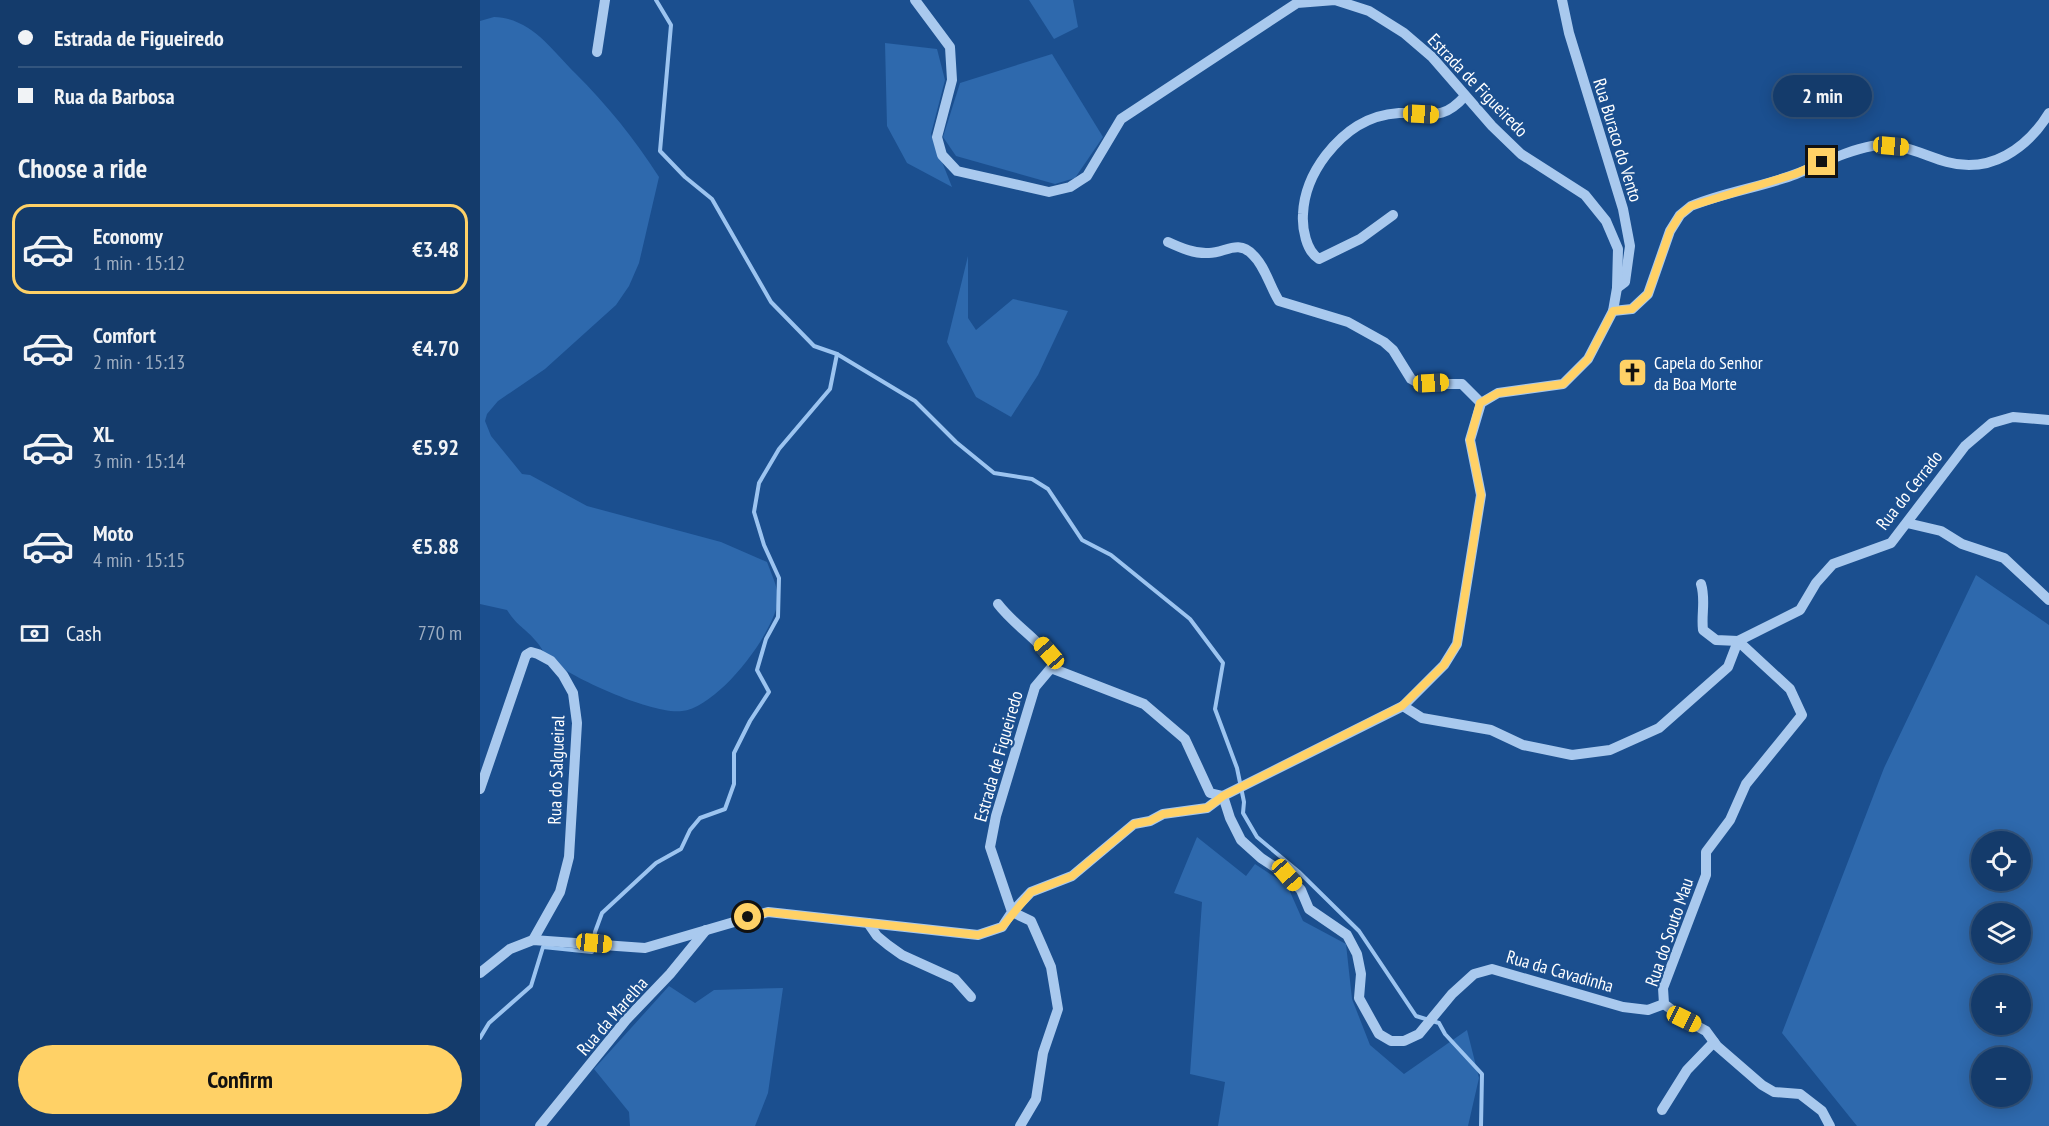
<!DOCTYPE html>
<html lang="en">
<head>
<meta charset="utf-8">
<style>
  body { margin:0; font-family:"PT Sans Narrow",sans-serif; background:#1d4271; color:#f1f3f6; height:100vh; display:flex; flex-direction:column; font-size:22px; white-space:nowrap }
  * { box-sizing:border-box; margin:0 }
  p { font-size:20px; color:#9dadc1 }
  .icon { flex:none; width:33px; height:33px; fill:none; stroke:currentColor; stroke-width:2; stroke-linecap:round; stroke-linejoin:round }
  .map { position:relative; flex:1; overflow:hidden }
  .sheet { display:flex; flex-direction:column; background:#143b6b; width:480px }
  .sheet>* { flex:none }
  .hud { display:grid; align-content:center; height:132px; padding:0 18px; background:#143b6b }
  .fabs { position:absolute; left:1491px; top:831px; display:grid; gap:12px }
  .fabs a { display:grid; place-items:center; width:60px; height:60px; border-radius:50%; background:#143b6b; box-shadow:0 3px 15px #0003,0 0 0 2px #33557e; font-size:30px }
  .end { position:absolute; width:27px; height:27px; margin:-14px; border:8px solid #ffd166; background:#111; box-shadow:0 0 0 3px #111 }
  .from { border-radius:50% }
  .bubble { position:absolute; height:42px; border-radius:21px; background:#143b6b; box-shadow:0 3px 15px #0003,0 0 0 2px #33557e; font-size:20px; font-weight:700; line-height:42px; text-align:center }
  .car { position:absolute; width:18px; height:36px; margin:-18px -9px; border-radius:8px; box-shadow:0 0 4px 2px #0007; background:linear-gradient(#f5c518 24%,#345 0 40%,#f5c518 0 76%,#345 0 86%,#f5c518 0) }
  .hud b { display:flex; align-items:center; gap:21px; height:57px; font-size:22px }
  .hud b+b { border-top:2px solid #33557e }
  .hud i { width:15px; height:15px; background:#f1f3f6 }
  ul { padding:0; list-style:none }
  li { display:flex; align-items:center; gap:18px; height:90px; margin:0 12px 9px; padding:0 6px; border:3px solid transparent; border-radius:18px }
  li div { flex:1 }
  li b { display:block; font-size:22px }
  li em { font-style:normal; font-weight:700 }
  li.active { border-color:#ffd166 }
  li>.icon { width:54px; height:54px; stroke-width:1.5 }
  h2 { padding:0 18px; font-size:27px; line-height:72px }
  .pay { display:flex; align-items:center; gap:15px; height:66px; padding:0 18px; font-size:22px }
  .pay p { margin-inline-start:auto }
  .primary-button { display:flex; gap:12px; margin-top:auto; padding:12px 18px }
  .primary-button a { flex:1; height:69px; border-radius:36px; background:#ffd166; color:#111; font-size:24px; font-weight:700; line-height:69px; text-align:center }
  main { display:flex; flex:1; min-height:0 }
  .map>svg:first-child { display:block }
  .green { fill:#2e69ad; fill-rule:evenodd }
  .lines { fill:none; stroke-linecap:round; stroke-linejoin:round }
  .stream { stroke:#9cc4f0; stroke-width:4 }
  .building { fill:#4478b7; stroke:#cfe3fa; stroke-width:1.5 }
  .minor { stroke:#a9c9ee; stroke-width:10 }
  .route { stroke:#ffd166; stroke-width:8 }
  .labels { text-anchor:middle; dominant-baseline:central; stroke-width:4.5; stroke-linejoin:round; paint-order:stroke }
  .street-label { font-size:18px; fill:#fff; stroke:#1b4f8f }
  .poi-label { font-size:18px; fill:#fff; stroke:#1b4f8f; text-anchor:start }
</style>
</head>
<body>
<main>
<section class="sheet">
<div class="hud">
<b><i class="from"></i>Estrada de Figueiredo</b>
<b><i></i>Rua da Barbosa</b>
</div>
<h2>Choose a ride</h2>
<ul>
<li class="active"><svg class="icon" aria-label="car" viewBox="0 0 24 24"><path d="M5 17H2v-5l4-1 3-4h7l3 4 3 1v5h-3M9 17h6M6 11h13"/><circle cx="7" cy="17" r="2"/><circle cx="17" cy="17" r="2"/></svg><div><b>Economy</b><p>1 min · 15:12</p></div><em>€3.48</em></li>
<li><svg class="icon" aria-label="car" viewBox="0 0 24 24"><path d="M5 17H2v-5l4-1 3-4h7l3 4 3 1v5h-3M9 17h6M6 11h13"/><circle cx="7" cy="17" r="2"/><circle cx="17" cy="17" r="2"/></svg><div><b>Comfort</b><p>2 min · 15:13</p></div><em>€4.70</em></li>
<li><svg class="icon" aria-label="car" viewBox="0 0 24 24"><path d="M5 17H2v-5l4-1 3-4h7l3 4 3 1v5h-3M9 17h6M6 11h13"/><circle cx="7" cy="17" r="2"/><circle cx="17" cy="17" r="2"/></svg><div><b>XL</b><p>3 min · 15:14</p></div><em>€5.92</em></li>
<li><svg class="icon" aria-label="car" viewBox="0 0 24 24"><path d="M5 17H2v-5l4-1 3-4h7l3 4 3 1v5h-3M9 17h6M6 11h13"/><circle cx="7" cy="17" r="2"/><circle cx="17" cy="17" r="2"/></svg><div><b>Moto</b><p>4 min · 15:15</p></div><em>€5.88</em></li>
</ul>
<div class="pay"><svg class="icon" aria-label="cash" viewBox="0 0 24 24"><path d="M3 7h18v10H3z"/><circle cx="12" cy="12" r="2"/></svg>Cash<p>770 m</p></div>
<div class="primary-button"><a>Confirm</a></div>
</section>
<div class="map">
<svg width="1569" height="1126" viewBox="0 0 1569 1126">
  <rect width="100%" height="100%" fill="#1b4f8f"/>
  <g class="green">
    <polygon points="549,0 593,0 598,27 574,39"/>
    <path d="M14 17C51 18 72 50 95 73 128 106 154 138 179 177L159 263 149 286 136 305 65 369 18 401 7 414 5 421 11 436 42 474 50 475 107 506 241 542 287 562C291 573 299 589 298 601 293 635 238 707 202 711 174 715 94 679 72 661 65 656 61 646 55 640 44 627 38 627 27 610L0 604V21Z"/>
    <polygon points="405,43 457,49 465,80 451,134 472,187 427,163 407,126"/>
    <polygon points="572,54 623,137 595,178 575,184 476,156 463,137 480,83"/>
    <polygon points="488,256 488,318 496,330 533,299 588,311 558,375 531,417 496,397 467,342"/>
    <path d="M1496 575 1569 625V1126H1377L1302 1033 1404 768ZM1502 842H1540V880H1502ZM1502 914H1540V952H1502ZM1502 986H1540V1024H1502ZM1502 1058H1540V1096H1502Z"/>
    <polygon points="717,837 766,876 775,864 807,885 823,921 866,944 872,999 890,1045 924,1074 987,1030 999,1078 988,1126 738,1126 745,1082 710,1074 722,902 694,893"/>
    <polygon points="189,986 215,1003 234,990 303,988 288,1093 275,1126 150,1126 149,1112 114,1069"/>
  </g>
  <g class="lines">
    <g class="stream">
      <polyline points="176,0 191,25 180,151 205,177 232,199 291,302 334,346 357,354 435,401 476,442 514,473 552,479 568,489 602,540 631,555 710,619 743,663 735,709 757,768 764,802 763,813 777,837 819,872 879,931 936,1016 959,1023 965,1034 1002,1074 1001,1126"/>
      <polyline points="0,1038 9,1023 51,986 63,947 112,952 115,932 122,913 176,863 201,849 210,830 220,818 245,809 254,784 254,753 270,721 289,692 277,670 286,639 298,617 299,578 284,545 274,512 279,483 299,449 350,389 357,354"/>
    </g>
  </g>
  <polygon class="building" points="1148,364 1162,369 1159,381 1144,376"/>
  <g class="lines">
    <g class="minor">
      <polyline points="1082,0 1089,33 1143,209 1150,246 1145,282 1137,288"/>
      <polyline points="117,52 125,0"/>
      <path d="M913 215 880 239 839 259C826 251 822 228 823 214 824 192 833 172 846 155 865 131 887 115 919 113 950 112 962 122 985 96"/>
      <path d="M688 242C701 248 715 254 729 253 745 253 758 239 773 255 785 266 790 287 799 301L868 322 904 342 913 350 931 379 940 384H982L1001 403"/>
      <path d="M1133 311 1152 309 1168 294 1190 231 1200 215 1211 206C1245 192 1282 187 1316 174 1342 164 1365 151 1392 146 1418 141 1443 155 1467 162 1510 174 1547 149 1569 113"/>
      <polyline points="1427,523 1461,531 1482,544 1524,558 1569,600"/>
      <path d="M1221 584C1226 600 1221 614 1223 630L1236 640 1258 641 1310 689 1322 715 1266 784 1250 820 1226 852V875L1183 988 1184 1004 1204 1019 1226 1031 1237 1046 1282 1085 1294 1092 1320 1094 1342 1111 1350 1126"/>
      <path d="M518 604C538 630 563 640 577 670"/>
      <polyline points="923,706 942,718 1011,730 1043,745 1092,755 1130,750 1179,728 1248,667 1258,641 1320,610 1336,583 1353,564 1411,543 1485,446 1512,423 1533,417 1569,420"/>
      <polyline points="0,789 46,655 51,652 58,654 71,661 83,675 93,693 97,723 89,857 80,892 53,940"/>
      <polyline points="388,923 397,936 408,945 422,955 475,979 491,997"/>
      <polyline points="0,973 30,949 53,940 165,948 288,912 498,935 522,927 532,912 510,847 516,816 555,687 571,668 664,704 705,739 730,793 743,796 923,706 964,665 977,644 1001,495 990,440 1001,403 1018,393 1083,384 1108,359 1133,311 1137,288 1138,249 1126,221 1105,195 1041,154 1012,126 952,57 924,33 889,11 855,0 817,3 641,119 607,176 590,187 569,192 477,171 462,155 457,137 472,80 470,47 435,0"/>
      <polyline points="1182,1110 1207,1070 1234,1042"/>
      <polyline points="60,1126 146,1020 190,974 226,930"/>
      <polyline points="540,1126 556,1099 563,1053 578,1009 571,967 562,946 551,921 532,912 551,892 592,876 654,824 670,821 683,814 727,808 743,796 750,818 761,840 781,858 807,875 821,890 829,909 867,935 877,954 881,974 879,998 899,1034 911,1041 924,1041 939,1034 972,994 994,974 1012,969 1143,1007 1168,1010 1184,1004"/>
    </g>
  </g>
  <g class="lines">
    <polyline class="route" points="268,917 288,912 498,935 522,927 551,892 592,876 654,824 670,821 683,814 727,808 743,796 922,706 964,665 977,644 1001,495 990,440 1000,403 1018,393 1083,384 1108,359 1133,311 1152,309 1168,294 1190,231 1200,215 1211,206 1315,174 1342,162"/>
  </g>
  <defs>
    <symbol id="church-square" viewBox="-11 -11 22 22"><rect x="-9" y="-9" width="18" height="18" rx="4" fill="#ffd166" stroke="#1b4f8f"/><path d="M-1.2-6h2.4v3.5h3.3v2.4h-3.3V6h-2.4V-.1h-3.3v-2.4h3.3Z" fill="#111"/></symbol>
  </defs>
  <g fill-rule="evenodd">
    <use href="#church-square" x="1136" y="356" width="33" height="33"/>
  </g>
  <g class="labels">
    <g class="street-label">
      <text transform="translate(998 85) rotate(46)">Estrada de Figueiredo</text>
      <text transform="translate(1138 140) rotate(73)">Rua Buraco do Vento</text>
      <text transform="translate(1429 490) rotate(-52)">Rua do Cerrado</text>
      <text transform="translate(518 756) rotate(-74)">Estrada de Figueiredo</text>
      <text transform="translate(76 770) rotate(-88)">Rua do Salgueiral</text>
      <text transform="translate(1189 932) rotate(-71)">Rua do Souto Mau</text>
      <text transform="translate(1080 971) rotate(16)">Rua da Cavadinha</text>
      <text transform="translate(132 1016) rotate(-49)">Rua da Marelha</text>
    </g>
    <g class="poi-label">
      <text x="1174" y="362">Capela do Senhor<tspan x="1174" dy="21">da Boa Morte</tspan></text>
    </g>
  </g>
</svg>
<div class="fabs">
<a><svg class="icon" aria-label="locate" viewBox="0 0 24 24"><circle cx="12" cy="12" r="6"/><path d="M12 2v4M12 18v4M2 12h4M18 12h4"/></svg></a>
<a><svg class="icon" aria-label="layers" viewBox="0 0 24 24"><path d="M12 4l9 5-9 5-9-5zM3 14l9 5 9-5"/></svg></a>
<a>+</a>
<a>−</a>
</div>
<i class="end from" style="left:268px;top:917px"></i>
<i class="end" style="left:1342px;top:162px"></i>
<div class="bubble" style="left:1293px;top:75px;width:99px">2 min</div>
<i class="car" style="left:941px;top:114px;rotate:93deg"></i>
<i class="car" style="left:1411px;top:146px;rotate:95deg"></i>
<i class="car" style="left:951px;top:383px;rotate:87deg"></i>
<i class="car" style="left:569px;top:653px;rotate:319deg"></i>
<i class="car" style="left:807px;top:875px;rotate:139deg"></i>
<i class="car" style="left:114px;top:943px;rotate:96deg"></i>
<i class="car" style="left:1204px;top:1019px;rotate:116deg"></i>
</div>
</main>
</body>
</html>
